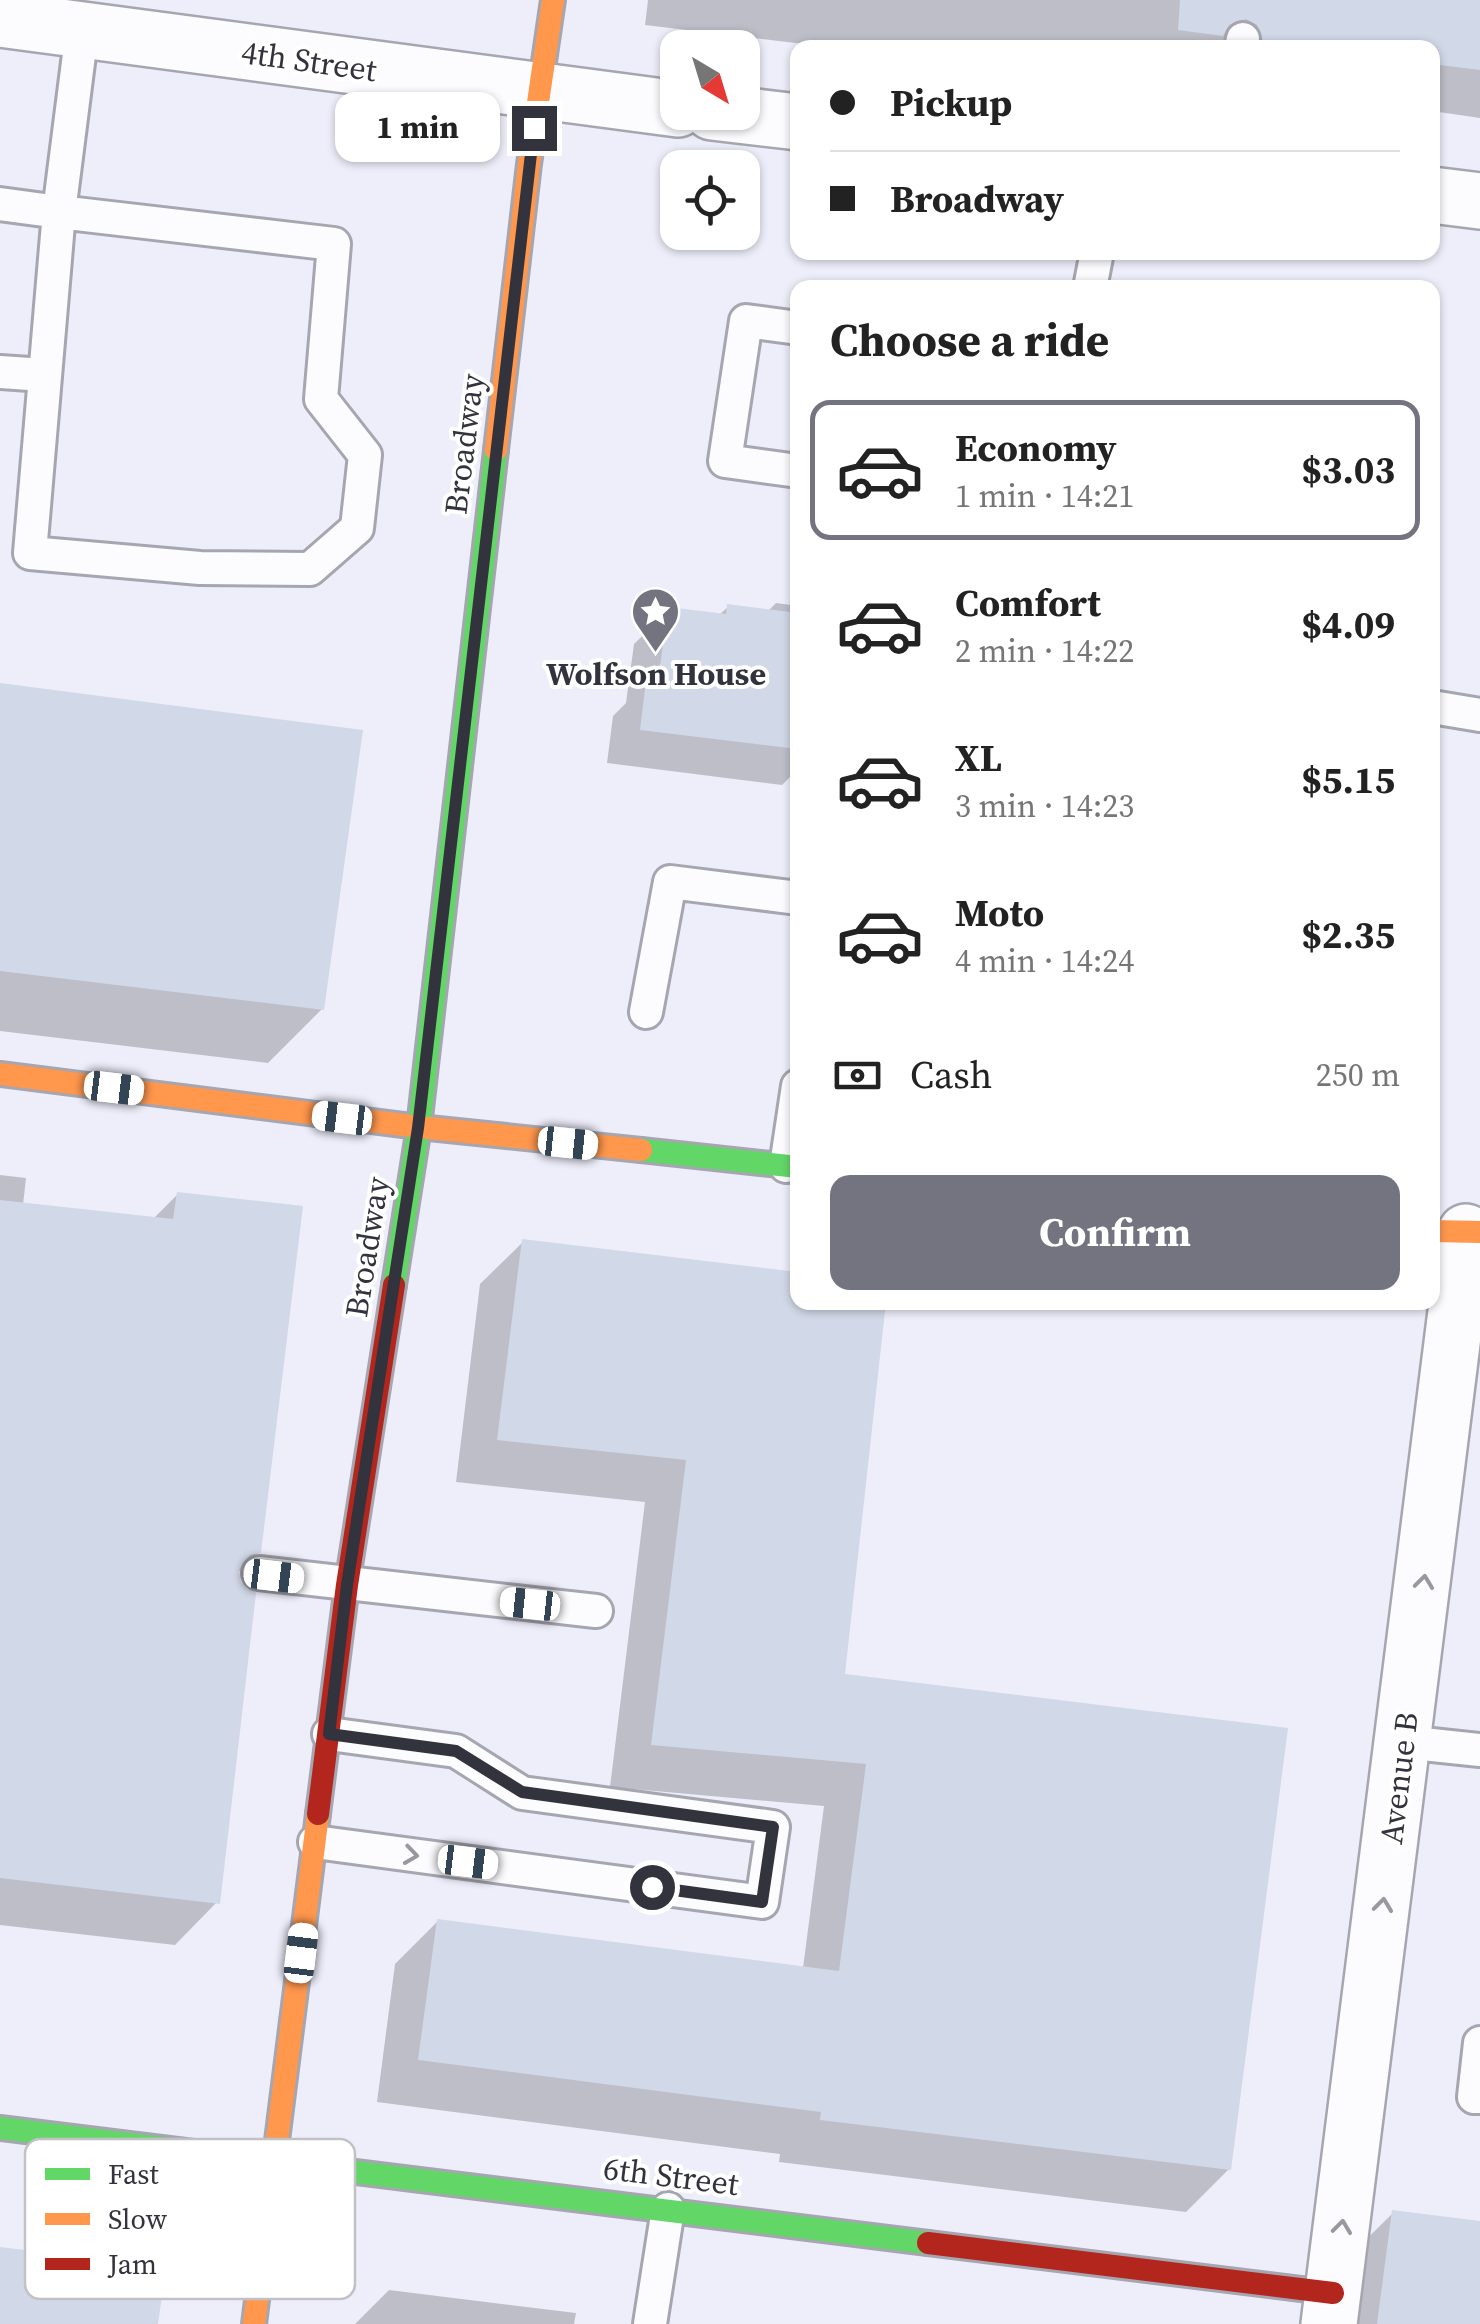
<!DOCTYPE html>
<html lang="en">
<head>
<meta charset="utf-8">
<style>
  body { margin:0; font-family:"Source Serif 4",serif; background:#f6f6f6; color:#222; height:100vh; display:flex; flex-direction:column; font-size:38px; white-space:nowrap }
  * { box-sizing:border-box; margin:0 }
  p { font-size:32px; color:#767676 }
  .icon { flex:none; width:55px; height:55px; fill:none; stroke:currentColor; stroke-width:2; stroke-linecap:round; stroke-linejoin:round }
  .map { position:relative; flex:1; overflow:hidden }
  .sheet { position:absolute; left:790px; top:280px; width:650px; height:1030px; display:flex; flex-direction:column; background:#fff; border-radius:20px; box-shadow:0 2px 8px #0004 }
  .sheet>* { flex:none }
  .hud { position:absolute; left:790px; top:40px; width:650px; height:220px; border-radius:20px; box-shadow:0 2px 8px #0004; display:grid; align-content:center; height:220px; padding:0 40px; background:#fff }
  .needle { width:65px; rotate:142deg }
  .controls { position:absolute; left:660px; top:30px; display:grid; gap:20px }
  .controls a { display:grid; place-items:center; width:100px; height:100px; border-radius:20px; background:#fff; box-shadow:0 2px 8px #0004; font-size:50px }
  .end { position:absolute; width:45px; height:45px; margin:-22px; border:12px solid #33333e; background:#fff; box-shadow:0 0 0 5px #fff }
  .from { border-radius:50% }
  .bubble { position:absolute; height:70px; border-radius:20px; background:#fff; box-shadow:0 2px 8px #0004; font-size:32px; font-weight:700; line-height:70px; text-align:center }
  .car { position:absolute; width:30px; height:60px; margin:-30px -15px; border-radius:12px; box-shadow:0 0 8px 2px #0007; background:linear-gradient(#fff 24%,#345 0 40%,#fff 0 76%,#345 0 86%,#fff 0) }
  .hud b { display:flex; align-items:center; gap:35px; height:95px; font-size:38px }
  .hud b+b { border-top:2px solid #e0e0e0 }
  .hud i { width:25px; height:25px; background:#222 }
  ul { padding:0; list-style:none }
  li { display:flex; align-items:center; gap:30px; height:140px; margin:0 20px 15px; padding:0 20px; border:5px solid transparent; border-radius:20px }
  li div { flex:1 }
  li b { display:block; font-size:38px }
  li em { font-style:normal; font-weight:700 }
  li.on { border-color:#747480 }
  li>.icon { width:90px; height:90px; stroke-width:1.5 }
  h2 { padding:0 40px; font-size:45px; line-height:120px }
  .pay { display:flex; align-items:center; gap:25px; height:110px; padding:0 40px; font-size:38px }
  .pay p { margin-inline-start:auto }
  .button { display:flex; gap:20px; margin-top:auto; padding:20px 40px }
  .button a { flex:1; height:115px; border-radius:20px; background:#747480; color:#fff; font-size:40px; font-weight:700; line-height:115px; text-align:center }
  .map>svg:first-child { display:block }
  .shadow { fill:#0003 }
  .building { fill:#d1d8e7 }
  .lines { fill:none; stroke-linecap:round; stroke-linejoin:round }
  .lane-casing { stroke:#a6a6b0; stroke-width:38 }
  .street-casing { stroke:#a6a6b0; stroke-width:60 }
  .fast-casing { stroke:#a6a6b0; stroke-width:28 }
  .slow-casing { stroke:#a6a6b0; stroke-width:28 }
  .jam-casing { stroke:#a6a6b0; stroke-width:28 }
  .lane { stroke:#fcfcfe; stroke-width:32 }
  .street { stroke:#fcfcfe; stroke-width:55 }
  .fast { stroke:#63d668; stroke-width:22 }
  .slow { stroke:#ff974d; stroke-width:22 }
  .jam { stroke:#b3261e; stroke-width:22 }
  .oneway { stroke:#98989e }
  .route { stroke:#33333e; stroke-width:12 }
  .labels { text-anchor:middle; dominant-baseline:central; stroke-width:8; stroke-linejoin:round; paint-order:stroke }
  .street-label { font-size:32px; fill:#33333e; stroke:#fff }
  .poi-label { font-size:32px; font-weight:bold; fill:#33333e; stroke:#fff }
  .key { fill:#fff; stroke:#c2c2c5; stroke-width:2.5 }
  .key-label { font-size:28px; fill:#33333e }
</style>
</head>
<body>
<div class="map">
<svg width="1480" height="2324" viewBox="0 0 1480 2324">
  <rect width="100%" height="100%" fill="#edeefa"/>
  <g class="shadow">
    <polygon points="648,0 1480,0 1480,118 1432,111 1432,48 837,48 645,25"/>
    <polygon points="776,603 798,606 798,769 782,785 607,763 613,716 626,703 634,644 669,610 718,616 728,607 767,612"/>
    <polygon points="0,685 322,1009 268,1063 0,1031"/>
    <polygon points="0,1175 26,1178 23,1205 153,1219 177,1195 259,1552 237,1573 217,1902 175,1945 0,1925"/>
    <polygon points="523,1242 798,1302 842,1676 1229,2169 1186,2212 779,2162 780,2154 377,2102 395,1964 438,1921 803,1968 824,1806 610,1787 645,1502 456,1482 480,1284"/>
    <polygon points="1393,2213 1480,2224 1480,2324 1331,2324 1338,2267"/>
    <polygon points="389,2290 576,2313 574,2324 355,2324"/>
  </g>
  <g class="building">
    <polygon points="1180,0 1480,0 1480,70 1432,64 1432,48 1309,48 1263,41 1257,25 1246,19 1229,25 1223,36 1178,30"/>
    <polygon points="727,604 798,613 798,749 640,730 646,680 658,681 668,607 726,614"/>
    <polygon points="0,683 363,730 324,1010 0,971"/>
    <polygon points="177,1192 303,1206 261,1553 250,1555 239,1570 241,1582 256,1593 220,1904 0,1878 0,1200 173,1219"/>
    <polygon points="522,1239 798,1272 798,1302 886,1302 845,1674 1288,1728 1231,2170 820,2120 821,2112 418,2060 437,1919 839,1971 866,1764 651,1745 686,1460 497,1440"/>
    <polygon points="1392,2210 1480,2221 1480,2324 1377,2324"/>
    <polygon points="0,2247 166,2267 158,2324 0,2324"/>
  </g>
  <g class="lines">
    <defs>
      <g id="lane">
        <polyline points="1241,48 1243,39"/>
        <polyline points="0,204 59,212 30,553 200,568 310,569 357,528 365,455 321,399 334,244 59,212 82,31"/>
        <polyline points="1090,288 1097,252"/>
        <polyline points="798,328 746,321 725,461 798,471"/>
        <polyline points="0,372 44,375"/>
        <polyline points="1432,707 1480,715"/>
        <polyline points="646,1012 670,882 798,898"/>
        <polyline points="786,1166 798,1086"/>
        <polyline points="259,1573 596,1611"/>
        <polyline points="1404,1742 1480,1750"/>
        <polyline points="315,1842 762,1902 773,1827 522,1793 456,1751 329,1734"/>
        <polyline points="1480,2043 1474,2097 1480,2097"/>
        <polyline points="650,2324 668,2209"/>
      </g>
      <g id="street">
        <polyline points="0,19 678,109"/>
        <polyline points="712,112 798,122"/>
        <polyline points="1432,195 1480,201"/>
        <polyline points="1329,2324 1466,1232"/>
      </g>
      <g id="fast">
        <polyline points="641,1150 798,1167"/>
        <polyline points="394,1285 419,1127 496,450"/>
        <polyline points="0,2128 928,2243"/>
      </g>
      <g id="slow">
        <polyline points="496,450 529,164 553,0"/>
        <polyline points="0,1074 419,1127 641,1150"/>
        <polyline points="1432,1231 1480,1232"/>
        <polyline points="254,2324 318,1814"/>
      </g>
      <g id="jam">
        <polyline points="318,1814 347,1585 394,1285"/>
        <polyline points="928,2243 1333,2293"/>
      </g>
    </defs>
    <use href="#lane" class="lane-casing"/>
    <use href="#street" class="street-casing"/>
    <use href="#fast" class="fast-casing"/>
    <use href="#slow" class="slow-casing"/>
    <use href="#jam" class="jam-casing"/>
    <use href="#lane" class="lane"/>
    <use href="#street" class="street"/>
    <use href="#fast" class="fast"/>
    <use href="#slow" class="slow"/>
    <use href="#jam" class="jam"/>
  </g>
  <defs><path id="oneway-chevron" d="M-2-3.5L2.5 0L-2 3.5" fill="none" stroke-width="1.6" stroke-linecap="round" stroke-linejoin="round" transform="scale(2.5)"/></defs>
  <g class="oneway">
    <use href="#oneway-chevron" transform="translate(1424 1582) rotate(-83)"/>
    <use href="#oneway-chevron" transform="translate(411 1855) rotate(8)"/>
    <use href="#oneway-chevron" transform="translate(1383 1905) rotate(-83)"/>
    <use href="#oneway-chevron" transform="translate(1342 2227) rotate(-83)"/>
  </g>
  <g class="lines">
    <polyline class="route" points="534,128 418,1128 347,1585 329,1734 456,1751 522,1792 773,1827 762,1902 652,1887"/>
  </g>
  <defs>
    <symbol id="sight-pin" viewBox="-11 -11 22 30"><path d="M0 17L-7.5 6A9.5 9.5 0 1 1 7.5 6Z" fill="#747480" stroke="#fff"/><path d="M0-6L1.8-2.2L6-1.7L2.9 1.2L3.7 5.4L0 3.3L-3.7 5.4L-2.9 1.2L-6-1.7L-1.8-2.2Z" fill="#fff"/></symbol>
  </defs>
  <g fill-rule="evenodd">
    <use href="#sight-pin" x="628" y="584" width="55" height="75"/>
  </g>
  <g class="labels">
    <g class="street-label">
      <text transform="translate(309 61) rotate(8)">4th Street</text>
      <text transform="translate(464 444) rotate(-83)">Broadway</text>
      <text transform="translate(367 1247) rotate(-81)">Broadway</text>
      <text transform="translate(1399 1778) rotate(-83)">Avenue B</text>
      <text transform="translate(671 2176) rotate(7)">6th Street</text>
    </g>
    <g class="poi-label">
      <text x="656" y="674">Wolfson House</text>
    </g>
  </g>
  <rect x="25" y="2139" width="330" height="160" rx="15" class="key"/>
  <rect x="45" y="2168" width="45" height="12" fill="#63d668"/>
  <rect x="45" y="2213" width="45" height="12" fill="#ff974d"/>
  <rect x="45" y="2258" width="45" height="12" fill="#b3261e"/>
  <g class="key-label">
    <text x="108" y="2184">Fast</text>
    <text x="108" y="2229">Slow</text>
    <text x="108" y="2274">Jam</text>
  </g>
</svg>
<div class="controls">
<a><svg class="needle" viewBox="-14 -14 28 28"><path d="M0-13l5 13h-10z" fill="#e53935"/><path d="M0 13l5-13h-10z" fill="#767676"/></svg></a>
<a><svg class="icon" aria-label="locate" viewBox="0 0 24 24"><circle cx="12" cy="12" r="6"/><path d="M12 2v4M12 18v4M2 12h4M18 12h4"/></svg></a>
</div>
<i class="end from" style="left:652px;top:1887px"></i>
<i class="end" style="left:534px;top:128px"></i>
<div class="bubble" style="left:335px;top:92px;width:165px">1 min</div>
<i class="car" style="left:114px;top:1088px;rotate:97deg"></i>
<i class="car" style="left:342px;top:1118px;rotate:277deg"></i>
<i class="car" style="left:568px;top:1143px;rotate:96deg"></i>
<i class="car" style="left:274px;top:1576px;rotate:97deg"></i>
<i class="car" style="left:530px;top:1604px;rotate:276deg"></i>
<i class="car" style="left:468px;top:1862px;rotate:97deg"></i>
<i class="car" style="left:301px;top:1953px;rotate:7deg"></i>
<div class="hud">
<b><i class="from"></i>Pickup</b>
<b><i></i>Broadway</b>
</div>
<section class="sheet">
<h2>Choose a ride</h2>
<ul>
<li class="on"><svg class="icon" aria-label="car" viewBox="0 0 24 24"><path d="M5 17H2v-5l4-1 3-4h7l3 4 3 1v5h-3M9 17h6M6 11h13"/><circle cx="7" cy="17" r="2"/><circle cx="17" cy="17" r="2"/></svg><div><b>Economy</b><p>1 min · 14:21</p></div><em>$3.03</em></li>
<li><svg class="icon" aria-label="car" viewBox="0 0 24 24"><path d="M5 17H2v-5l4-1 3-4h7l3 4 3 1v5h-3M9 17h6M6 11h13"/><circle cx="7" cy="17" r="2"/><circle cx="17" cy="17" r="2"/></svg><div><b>Comfort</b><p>2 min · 14:22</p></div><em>$4.09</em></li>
<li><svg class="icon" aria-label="car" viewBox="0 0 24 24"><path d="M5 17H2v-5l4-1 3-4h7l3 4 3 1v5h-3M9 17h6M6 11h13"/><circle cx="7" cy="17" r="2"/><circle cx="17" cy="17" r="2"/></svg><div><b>XL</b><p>3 min · 14:23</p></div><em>$5.15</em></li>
<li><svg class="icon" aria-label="car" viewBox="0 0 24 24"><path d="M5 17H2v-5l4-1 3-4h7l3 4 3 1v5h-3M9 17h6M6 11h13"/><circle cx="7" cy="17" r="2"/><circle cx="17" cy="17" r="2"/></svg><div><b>Moto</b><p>4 min · 14:24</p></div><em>$2.35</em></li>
</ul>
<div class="pay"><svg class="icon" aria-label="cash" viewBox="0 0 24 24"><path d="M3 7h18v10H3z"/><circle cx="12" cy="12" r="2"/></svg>Cash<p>250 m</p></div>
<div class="button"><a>Confirm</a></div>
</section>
</div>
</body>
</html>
